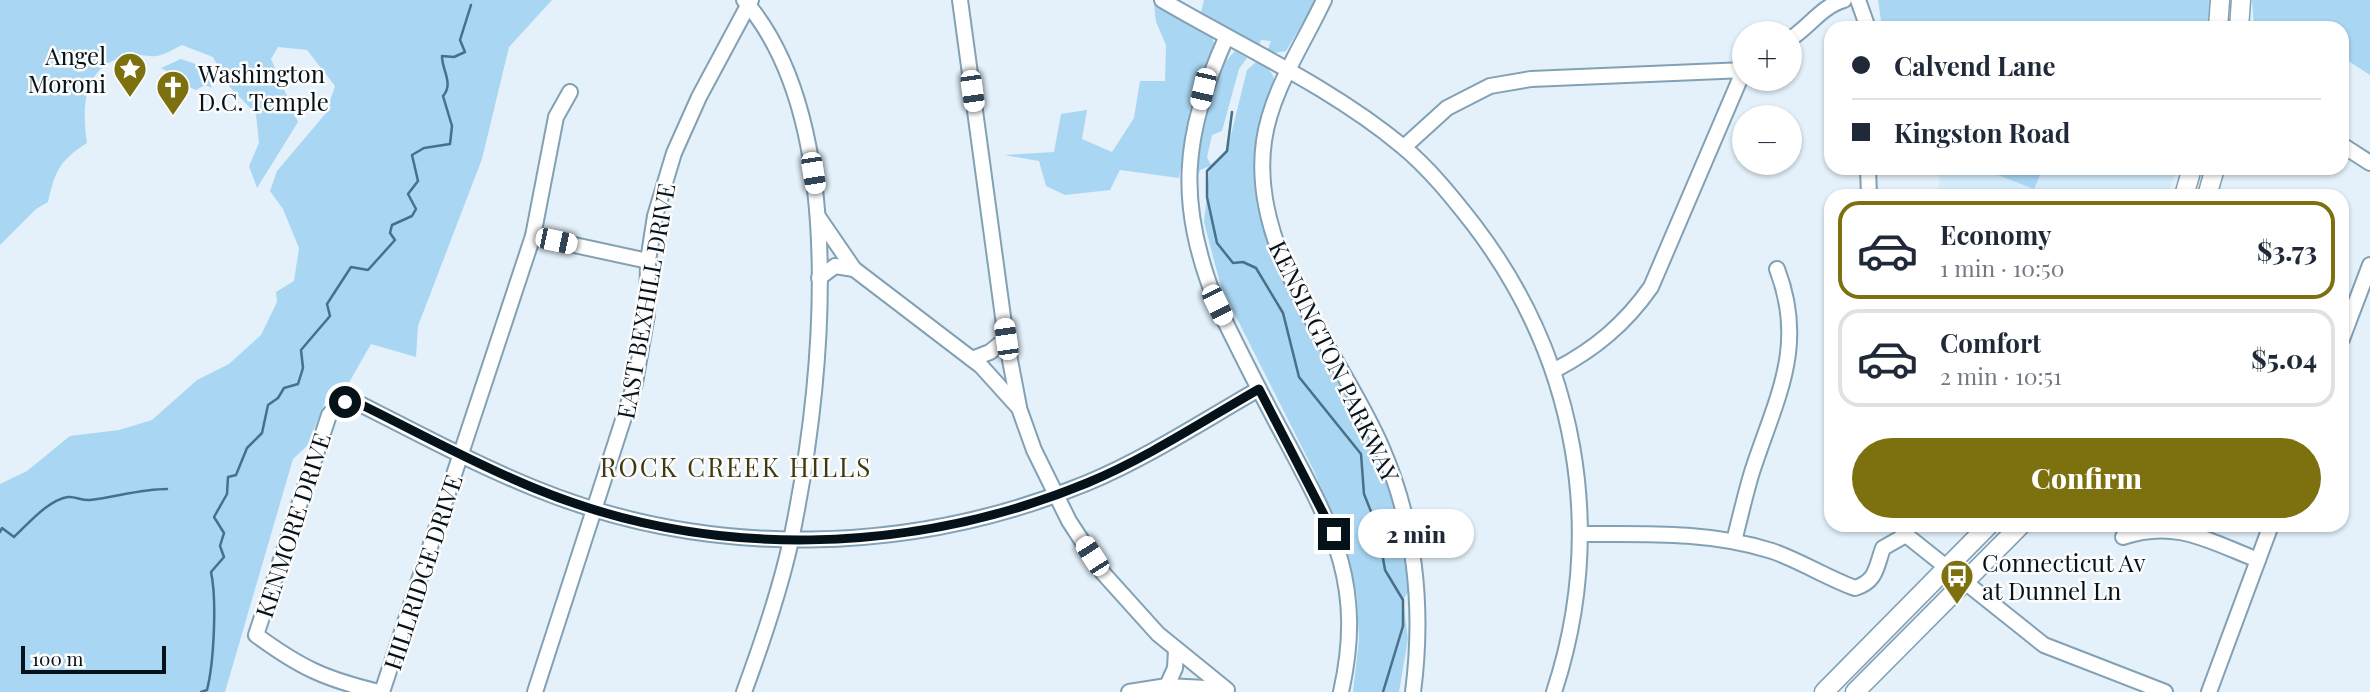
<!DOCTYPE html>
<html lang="en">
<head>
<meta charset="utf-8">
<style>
  body { margin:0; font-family:"Playfair Display",serif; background:#f2f2f3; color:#1f2937; height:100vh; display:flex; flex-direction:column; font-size:26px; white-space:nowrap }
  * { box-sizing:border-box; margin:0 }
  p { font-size:23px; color:#747a83 }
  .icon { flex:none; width:38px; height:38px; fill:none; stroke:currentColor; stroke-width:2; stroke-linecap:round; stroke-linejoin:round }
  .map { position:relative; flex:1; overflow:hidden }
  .details { position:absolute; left:1824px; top:189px; width:525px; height:343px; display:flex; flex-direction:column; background:#fff; border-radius:21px; box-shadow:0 2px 5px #0004 }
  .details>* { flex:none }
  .hud { position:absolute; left:1824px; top:21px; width:525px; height:154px; border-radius:21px; box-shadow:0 2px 5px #0004; display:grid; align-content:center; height:154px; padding:0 28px; background:#fff }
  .tools { position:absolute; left:1732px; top:21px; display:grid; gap:14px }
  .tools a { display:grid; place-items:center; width:70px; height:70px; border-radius:50%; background:#fff; box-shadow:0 2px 5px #0004; font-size:35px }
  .scale { position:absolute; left:21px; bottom:18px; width:145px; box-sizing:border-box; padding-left:7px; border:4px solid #061219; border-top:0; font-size:19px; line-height:24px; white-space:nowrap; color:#061219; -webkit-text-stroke:5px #fcfcfc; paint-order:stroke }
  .end { position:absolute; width:32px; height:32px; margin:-16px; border:9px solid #061219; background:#fff; box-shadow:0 0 0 4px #fff }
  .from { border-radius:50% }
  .bubble { position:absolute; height:49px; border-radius:24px; background:#fff; box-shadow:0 2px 5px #0004; font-size:23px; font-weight:800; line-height:49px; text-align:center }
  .car { position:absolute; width:21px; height:42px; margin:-21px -10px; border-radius:9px; box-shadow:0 0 5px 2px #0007; background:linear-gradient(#fff 24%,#345 0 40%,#fff 0 76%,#345 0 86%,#fff 0) }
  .hud b { display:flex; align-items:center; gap:24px; height:66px; font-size:26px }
  .hud b+b { border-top:2px solid #e0e1e3 }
  .hud i { width:18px; height:18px; background:#1f2937 }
  ul { padding:12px 0 0; list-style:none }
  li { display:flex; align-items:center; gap:21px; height:98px; margin:0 14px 10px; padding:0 14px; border:4px solid #e0e1e3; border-radius:21px }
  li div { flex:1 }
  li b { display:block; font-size:26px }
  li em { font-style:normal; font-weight:800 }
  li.current { border-color:#7d700f }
  li>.icon { width:63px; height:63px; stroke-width:1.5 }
  .primary-button { display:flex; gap:14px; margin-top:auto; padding:14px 28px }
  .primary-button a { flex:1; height:80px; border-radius:42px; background:#7d700f; color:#fff; font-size:28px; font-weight:800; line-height:80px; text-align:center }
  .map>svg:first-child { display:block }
  .built { fill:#d3ebfb }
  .green { fill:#a9d6f2 }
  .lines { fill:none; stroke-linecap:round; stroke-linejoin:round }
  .stream { stroke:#487089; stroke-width:2.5 }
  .minor-casing { stroke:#82a1b5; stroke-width:18 }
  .major-casing { stroke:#82a1b5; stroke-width:21 }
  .minor { stroke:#fff; stroke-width:14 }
  .major { stroke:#fff; stroke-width:18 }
  .route { stroke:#061219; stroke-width:9 }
  .labels { text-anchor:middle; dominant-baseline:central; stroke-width:5; stroke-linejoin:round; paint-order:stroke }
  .poi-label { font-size:24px; fill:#061219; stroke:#fcfcfc; text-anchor:start }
  .street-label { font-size:24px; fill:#061219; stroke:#fcfcfc }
  .neighbourhood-label { font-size:26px; letter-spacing:2px; fill:#403a10; stroke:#fcfcfc }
</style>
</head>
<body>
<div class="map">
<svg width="2370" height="692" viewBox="0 0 2370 692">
  <rect width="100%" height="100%" fill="#e4f1fa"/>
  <polygon class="built" points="1940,168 2176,168 2168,196 1938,196"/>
  <g class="green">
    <path d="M0 0H552L509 47 482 159 418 326 416 357 371 344 343 393 326 400 307 446 293 459 225 692H0V484L27 471 70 436 119 430 152 420 197 380 229 364 261 335 277 302 276 292 294 281 299 248 283 209 270 191 277 171 326 113 335 86 307 50 278 47 271 59 298 122 257 188 249 166 259 143 256 114 226 83 213 57 182 45C174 49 164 55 156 56 149 57 141 54 134 55 84 61 81 103 87 143 60 160 55 171 48 202L36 209 0 245Z"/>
    <polygon points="1204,0 1316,0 1286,51 1274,53 1268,49 1271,41 1261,40 1259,45 1242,38 1201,12"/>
    <polygon points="1878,0 2212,0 2209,28 1882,28"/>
    <polygon points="2252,0 2370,0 2370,75 2342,57 2342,28 2254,28"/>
    <polygon points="1154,4 1211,34 1215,46 1190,110 1179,178 1120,170 1110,190 1065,195 1046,186 1039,161 1004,155 1054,152 1061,114 1087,110 1082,139 1112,152 1134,118 1140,81 1165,81 1166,45 1156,22"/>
    <path d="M1235 51 1247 58 1239 69 1222 131 1212 135 1207 157 1211 165 1227 151 1247 70 1256 62C1264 66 1273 70 1274 80 1276 93 1265 112 1261 125 1251 157 1252 199 1264 230 1293 307 1339 375 1374 449 1394 493 1404 540 1411 588L1403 600 1408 639 1399 692H1353L1359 640 1357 596 1346 546 1314 471 1221 287 1204 222 1210 166 1200 170 1196 179C1198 142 1203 101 1221 68 1224 62 1230 57 1235 51Z"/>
    <polygon points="181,59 204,67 212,88 205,85 196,90 172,80 167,71 161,68"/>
    <polygon points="1997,168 2043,168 2034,189 1995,174"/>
  </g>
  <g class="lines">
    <g class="stream">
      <polyline points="1232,112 1227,151 1207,171 1207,197 1217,243 1233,263 1243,262 1256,268 1283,313 1299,377 1361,454 1364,494 1378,529 1385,570 1403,600 1403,626 1383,692"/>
      <path d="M0 532 2 528 14 537C28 524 48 500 68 497 75 496 82 501 90 500 116 497 141 489 167 489"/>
      <path d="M201 692 207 690C214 662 217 600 211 572L224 557 220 546 224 533 214 517 227 494 228 477 236 475 247 448 262 433 268 405 278 398 284 388 298 384 303 368 301 350 330 316 327 304 351 267 368 270 395 240 390 233 392 225 412 216 416 209 408 194 418 181 412 155 424 148 450 144 452 126 443 96C454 83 442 71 442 56L454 57 465 52 460 40 471 5"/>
    </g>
    <defs>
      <g id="minor">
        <polyline points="960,0 1006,339 1019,407"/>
        <path d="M1162 0C1242 47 1331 87 1402 146 1429 168 1453 198 1474 225 1577 360 1607 530 1554 692"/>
        <path d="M1324 0C1303 45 1271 91 1264 141 1248 252 1341 352 1382 448 1416 527 1424 607 1413 692"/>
        <polyline points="1858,0 1868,28"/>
        <path d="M1226 38C1182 137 1176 202 1217 305 1237 346 1258 388 1280 429 1330 523 1366 581 1341 692"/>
        <path d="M1790 39C1809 27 1822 6 1844 0"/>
        <polyline points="2342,145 2370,163"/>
        <polyline points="1404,147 1447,108 1490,86 1531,79 1745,70"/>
        <polyline points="1868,168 1869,196"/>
        <polyline points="819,218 854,269 981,366 1019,408 1034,450 1069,521 1103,573 1158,634 1227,690"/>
        <polyline points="533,236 648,261"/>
        <polyline points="819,278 835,266 854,269"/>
        <polyline points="2342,339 2370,265"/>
        <polyline points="972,359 990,352 1006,339"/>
        <path d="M1555 370C1595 349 1625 324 1651 287L1743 72"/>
        <polyline points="1899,525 1906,535 2044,645 2165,692"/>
        <path d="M1580 534C1644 534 1710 531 1772 551 1801 561 1827 578 1855 588 1877 581 1876 567 1883 548L1906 535"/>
        <path d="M2123 537C2175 519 2209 541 2258 560"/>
        <path d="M1734 541C1740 518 1745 495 1752 472 1776 398 1807 347 1777 269"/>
        <polyline points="1167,686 1175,668 1176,650"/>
        <path d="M379 692C325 679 301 668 256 635L329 415 337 405H362C419 434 475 464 534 488 710 560 912 555 1087 483 1147 458 1203 421 1259 389"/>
        <polyline points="382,692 533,236 556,117 570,92"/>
        <polyline points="535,692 635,383 647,315 648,261 655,216 674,153 699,97 751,0"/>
        <path d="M744 692C762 643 780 591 791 540 822 390 852 124 744 0"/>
        <polyline points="1129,692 1167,686 1225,689"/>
        <polyline points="2209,692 2271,525"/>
      </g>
      <g id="major">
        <polyline points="2218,28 2220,0"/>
        <polyline points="2239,28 2241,0"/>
        <polyline points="2184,196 2192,168"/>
        <polyline points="2207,196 2215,168"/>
        <polyline points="1824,692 1989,525"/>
        <polyline points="1855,692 2021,525"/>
      </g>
    </defs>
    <use href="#minor" class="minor-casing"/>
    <use href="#major" class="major-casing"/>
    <use href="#minor" class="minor"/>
    <use href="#major" class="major"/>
  </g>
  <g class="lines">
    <path class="route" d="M345 402 362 405C419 433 475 464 534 488 710 561 912 555 1087 483 1147 458 1203 421 1259 389L1334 534"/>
  </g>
  <defs>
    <symbol id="sight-pin" viewBox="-11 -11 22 30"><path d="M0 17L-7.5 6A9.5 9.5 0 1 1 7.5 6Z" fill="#7d700f" stroke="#fcfcfc"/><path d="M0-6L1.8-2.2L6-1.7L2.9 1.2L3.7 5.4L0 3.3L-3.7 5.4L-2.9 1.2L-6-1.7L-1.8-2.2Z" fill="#fff"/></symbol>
    <symbol id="church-pin" viewBox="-11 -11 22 30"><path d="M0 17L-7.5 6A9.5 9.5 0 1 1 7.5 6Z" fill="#7d700f" stroke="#fcfcfc"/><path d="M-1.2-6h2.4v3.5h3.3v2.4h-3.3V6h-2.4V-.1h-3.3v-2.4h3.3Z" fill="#fff"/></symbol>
    <symbol id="bus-pin" viewBox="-11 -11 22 30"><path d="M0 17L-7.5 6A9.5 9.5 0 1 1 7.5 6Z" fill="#7d700f" stroke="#fcfcfc"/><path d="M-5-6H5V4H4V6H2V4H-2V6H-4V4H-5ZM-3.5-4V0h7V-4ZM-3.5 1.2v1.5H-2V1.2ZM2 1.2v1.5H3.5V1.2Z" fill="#fff"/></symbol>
  </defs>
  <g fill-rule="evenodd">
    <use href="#sight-pin" x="111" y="50" width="38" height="52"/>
    <use href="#church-pin" x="154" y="68" width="38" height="52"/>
    <use href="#bus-pin" x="1938" y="557" width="38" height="52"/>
  </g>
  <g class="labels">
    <g class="poi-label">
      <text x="106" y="55" text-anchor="end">Angel<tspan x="106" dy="28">Moroni</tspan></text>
      <text x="198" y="73">Washington<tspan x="198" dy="28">D.C. Temple</tspan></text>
      <text x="1982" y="562">Connecticut Av<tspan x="1982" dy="28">at Dunnel Ln</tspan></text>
    </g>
    <g class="street-label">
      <text transform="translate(645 301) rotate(-80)">EAST BEXHILL DRIVE</text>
      <text transform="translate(1335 361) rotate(64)">KENSINGTON PARKWAY</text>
      <text transform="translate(292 525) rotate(-72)">KENMORE DRIVE</text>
      <text transform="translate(422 572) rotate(-72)">HILLRIDGE DRIVE</text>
    </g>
    <g class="neighbourhood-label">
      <text x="736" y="466">ROCK CREEK HILLS</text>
    </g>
  </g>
</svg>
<div class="tools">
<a>+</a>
<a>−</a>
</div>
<div class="scale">100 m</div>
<i class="end from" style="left:345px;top:402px"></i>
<i class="end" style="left:1334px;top:534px"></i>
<div class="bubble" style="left:1358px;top:509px;width:116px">2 min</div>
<i class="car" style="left:1203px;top:89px;rotate:193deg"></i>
<i class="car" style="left:972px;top:91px;rotate:172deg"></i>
<i class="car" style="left:813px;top:173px;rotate:171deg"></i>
<i class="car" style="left:556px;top:241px;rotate:102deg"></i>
<i class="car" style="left:1217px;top:305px;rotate:154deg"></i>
<i class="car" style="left:1006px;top:339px;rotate:352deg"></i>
<i class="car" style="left:1092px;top:556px;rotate:327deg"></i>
<div class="hud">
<b><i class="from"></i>Calvend Lane</b>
<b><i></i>Kingston Road</b>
</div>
<section class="details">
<ul>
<li class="current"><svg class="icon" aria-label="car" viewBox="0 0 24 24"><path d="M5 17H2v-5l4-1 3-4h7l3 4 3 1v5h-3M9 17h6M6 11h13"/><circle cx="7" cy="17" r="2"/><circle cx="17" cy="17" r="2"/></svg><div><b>Economy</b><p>1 min · 10:50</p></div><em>$3.73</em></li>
<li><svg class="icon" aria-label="car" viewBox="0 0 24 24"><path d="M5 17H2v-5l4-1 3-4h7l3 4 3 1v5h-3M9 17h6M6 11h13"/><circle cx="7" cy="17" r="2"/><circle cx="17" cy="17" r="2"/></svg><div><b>Comfort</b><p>2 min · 10:51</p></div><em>$5.04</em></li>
</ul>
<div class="primary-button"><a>Confirm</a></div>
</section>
</div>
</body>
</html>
